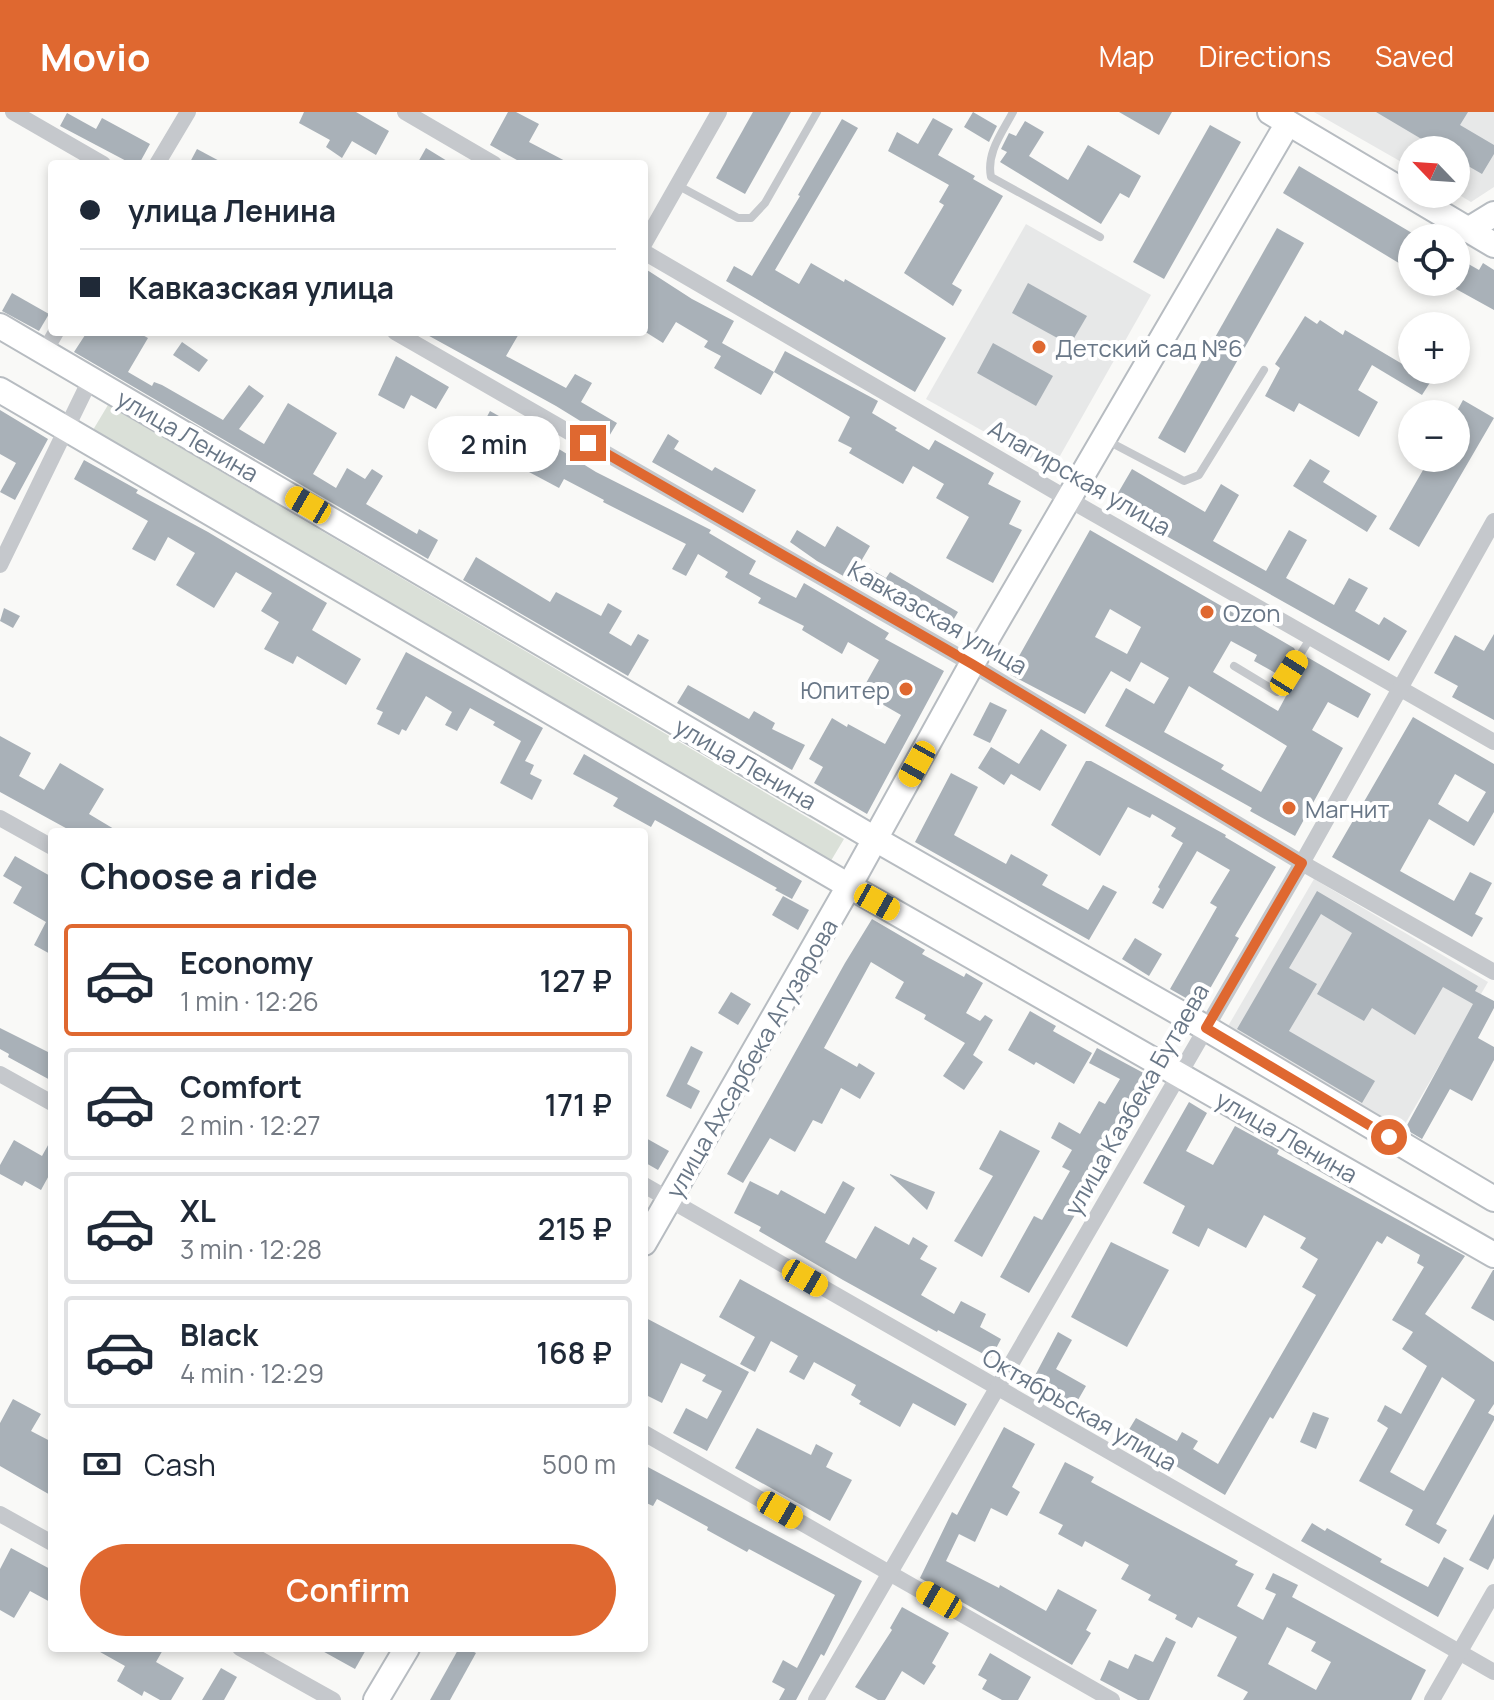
<!DOCTYPE html>
<html lang="en">
<head>
<meta charset="utf-8">
<style>
  body { margin:0; font-family:Manrope,sans-serif; background:#f2f2f3; color:#1f2937; height:100vh; display:flex; flex-direction:column; font-size:30px; white-space:nowrap }
  * { box-sizing:border-box; margin:0 }
  p { font-size:26px; color:#747a83 }
  .icon { flex:none; width:44px; height:44px; fill:none; stroke:currentColor; stroke-width:2; stroke-linecap:round; stroke-linejoin:round }
  .map { position:relative; flex:1; overflow:hidden }
  .side { position:absolute; left:48px; top:716px; width:600px; height:824px; display:flex; flex-direction:column; background:#fff; border-radius:8px; box-shadow:0 4px 12px #0003 }
  .side>* { flex:none }
  .hud { position:absolute; left:48px; top:48px; width:600px; height:176px; border-radius:8px; box-shadow:0 4px 12px #0003; display:grid; align-content:center; height:176px; padding:0 32px; background:#fff }
  .needle { width:52px; rotate:295deg }
  .fabs { position:absolute; left:1398px; top:24px; display:grid; gap:16px }
  .fabs a { display:grid; place-items:center; width:72px; height:72px; border-radius:50%; background:#fff; box-shadow:0 4px 12px #0003; font-size:40px }
  .end { position:absolute; width:36px; height:36px; margin:-18px; border:10px solid #df6830; background:#fff; box-shadow:0 0 0 4px #fff }
  .from { border-radius:50% }
  .bubble { position:absolute; height:56px; border-radius:28px; background:#fff; box-shadow:0 4px 12px #0003; font-size:26px; font-weight:600; line-height:56px; text-align:center }
  .car { position:absolute; width:24px; height:48px; margin:-24px -12px; border-radius:10px; box-shadow:0 0 6px 2px #0007; background:linear-gradient(#f5c518 24%,#345 0 40%,#f5c518 0 76%,#345 0 86%,#f5c518 0) }
  .hud b { display:flex; align-items:center; gap:28px; height:76px; font-size:30px }
  .hud b+b { border-top:2px solid #e0e1e3 }
  .hud i { width:20px; height:20px; background:#1f2937 }
  ul { padding:0; list-style:none }
  li { display:flex; align-items:center; gap:24px; height:112px; margin:0 16px 12px; padding:0 16px; border:4px solid #e0e1e3; border-radius:8px }
  li div { flex:1 }
  li b { display:block; font-size:30px }
  li em { font-style:normal; font-weight:600 }
  li.active { border-color:#df6830 }
  li>.icon { width:72px; height:72px; stroke-width:1.5 }
  h2 { padding:0 32px; font-size:36px; line-height:96px }
  .pay { display:flex; align-items:center; gap:20px; height:88px; padding:0 32px; font-size:30px }
  .pay p { margin-inline-start:auto }
  .button { display:flex; gap:16px; margin-top:auto; padding:16px 32px }
  .button a { flex:1; height:92px; border-radius:48px; background:#df6830; color:#fff; font-size:32px; font-weight:600; line-height:92px; text-align:center }
  header { display:flex; align-items:center; gap:48px; box-sizing:border-box; height:112px; padding:0 40px; background:#df6830; color:#fff }
  header strong { font-size:38px }
  nav { display:flex; gap:44px; margin-inline-start:auto; font-size:28px }
  .map>svg:first-child { display:block }
  .built { fill:#e7e8e8 }
  .green { fill:#dae0d8 }
  .building { fill:#a9b1b8; fill-rule:evenodd }
  .lines { fill:none; stroke-linecap:round; stroke-linejoin:round }
  .secondary-casing { stroke:#b7bcc1; stroke-width:28 }
  .lane { stroke:#c5c8cc; stroke-width:8 }
  .street { stroke:#c5c8cc; stroke-width:16 }
  .secondary { stroke:#fff; stroke-width:24 }
  .route { stroke:#df6830; stroke-width:10 }
  .poi-dot { fill:#df6830; stroke:#fff; stroke-width:3 }
  .labels { text-anchor:middle; dominant-baseline:central; stroke-width:8; stroke-linejoin:round; paint-order:stroke }
  .poi-label { font-size:24px; fill:#697787; stroke:#fff; text-anchor:start }
  .street-label { font-size:24px; fill:#697787; stroke:#fff }
</style>
</head>
<body>
<header>
<strong>Movio</strong>
<nav><a>Map</a><a>Directions</a><a>Saved</a></nav>
</header>
<div class="map">
<svg width="1494" height="1588" viewBox="0 0 1494 1588">
  <rect width="100%" height="100%" fill="#f9f9f7"/>
  <g class="built">
    <polygon points="1314,0 1494,0 1494,75 1471,90 1456,81 1456,38 1412,38 1412,56"/>
    <polygon points="1026,112 1151,183 1052,358 926,287"/>
    <polygon points="1314,767 1488,870 1398,1024 1224,921"/>
  </g>
  <polygon class="green" points="108,293 844,727 829,752 93,318"/>
  <g class="building">
    <polygon points="304,0 356,0 389,19 376,43 352,29 342,46 326,35 330,28 299,11"/>
    <polygon points="508,0 516,0 539,12 529,30 571,52 524,52 490,33"/>
    <polygon points="753,0 791,0 745,82 716,66"/>
    <polygon points="973,0 997,14 989,30 964,15"/>
    <polygon points="1119,0 1172,0 1159,23"/>
    <polygon points="1376,0 1468,0 1460,13 1494,33 1494,42 1482,62 1456,47 1456,38 1440,38"/>
    <polygon points="67,1 96,17 102,6 150,32 139,52 132,52 60,14"/>
    <polygon points="933,6 953,17 938,43 975,64 973,67 1003,84 952,172 962,178 953,194 904,161 944,93 939,90 949,73 888,39 897,20 918,32"/>
    <polygon points="842,7 858,16 775,158 799,172 811,151 844,170 845,167 946,226 915,280 726,169 734,154 752,164 800,84 798,83"/>
    <polygon points="1025,9 1044,20 1029,44 1068,68 1088,33 1141,64 1129,86 1120,81 1101,112 1000,50 1007,40 1001,37 1009,21 1016,24"/>
    <polygon points="1210,13 1241,30 1164,167 1133,150"/>
    <polygon points="426,36 452,52 417,52"/>
    <polygon points="197,37 225,52 189,52"/>
    <polygon points="1299,54 1412,121 1412,159 1283,81"/>
    <polygon points="1277,116 1304,131 1185,341 1158,326"/>
    <polygon points="1456,145 1479,158 1483,151 1494,158 1494,198 1456,177"/>
    <polygon points="644,156 692,187 734,209 722,231 774,260 761,283 714,256 721,244 704,235 708,229 676,210 663,231 644,219"/>
    <polygon points="1028,171 1087,204 1070,233 1012,201"/>
    <polygon points="12,181 49,202 39,219 2,199"/>
    <polygon points="1305,204 1317,212 1320,208 1343,223 1345,218 1431,269 1422,283 1372,253 1358,278 1378,290 1359,325 1299,291 1294,300 1265,284 1280,256 1275,252"/>
    <polygon points="87,220 137,220 148,226 128,260 152,274 154,270 162,273 223,308 249,273 264,284 239,317 264,332 288,291 337,321 313,362 336,376 347,356 365,367 372,357 383,364 366,392 417,422 419,417 438,428 428,447 74,240"/>
    <polygon points="422,220 520,220 506,244 566,276 575,262 592,271 581,290 617,311 608,326 556,294"/>
    <polygon points="182,230 208,248 199,260 173,243"/>
    <polygon points="993,231 1053,264 1036,294 977,261"/>
    <polygon points="785,239 878,289 872,301 897,316 895,318 929,338 935,328 994,361 988,372 1021,389 1009,412 1022,418 993,471 946,446 969,405 936,386 944,372 913,354 903,372 849,341 852,336 838,329 850,305 774,260"/>
    <polygon points="396,244 449,275 436,297 411,283 404,297 378,283"/>
    <polygon points="1463,288 1494,306 1419,435 1389,417 1430,346 1456,346 1456,301"/>
    <polygon points="0,298 48,327 15,388 0,380 16,351 0,342"/>
    <polygon points="490,299 522,317 513,332 482,314"/>
    <polygon points="668,322 679,329 674,337 712,359 715,355 756,378 743,401 652,350"/>
    <polygon points="546,329 596,360 711,418 709,421 756,449 749,462 796,486 804,471 889,521 885,527 944,559 867,702 814,671 823,655 809,647 832,606 847,615 848,612 885,632 901,603 861,580 879,548 848,530 842,542 802,518 804,514 758,491 761,486 725,465 728,460 698,442 686,464 672,457 686,432 603,390 604,388 564,367 559,376 529,360"/>
    <polygon points="1310,347 1330,359 1323,370 1377,404 1367,420 1293,374"/>
    <polygon points="84,348 138,378 136,381 208,420 327,491 312,518 361,547 346,573 297,544 293,552 264,537 279,510 261,499 272,481 236,460 214,496 176,473 195,441 168,425 155,449 132,437 148,409 74,367"/>
    <polygon points="1132,357 1205,400 1221,372 1239,383 1213,429 1266,459 1289,418 1307,428 1286,466 1334,493 1349,466 1368,476 1355,499 1379,513 1384,505 1407,519 1389,549 1111,393"/>
    <polygon points="837,414 870,434 860,451 886,466 890,460 958,500 945,522 817,449 790,430 797,418 825,435"/>
    <path d="M1090 418 1294 536 1295 538 1279 563 1254 549 1257 543 1231 529 1213 560 1278 599 1307 545 1371 582 1358 606 1328 590 1312 618 1343 636 1295 724 1250 699 1252 696 1105 614 1126 576 1154 592 1169 566 1141 550 1130 570 1111 559 1085 602 1009 562ZM1110 497 1141 515 1127 542 1095 525ZM1189 574 1287 634 1261 680 1221 657 1224 653 1164 620Z"/>
    <polygon points="476,445 550,490 556,480 601,504 608,491 622,499 609,521 631,534 638,522 649,528 628,564 463,468"/>
    <polygon points="4,496 20,504 13,516 0,509"/>
    <polygon points="1494,522 1494,608 1452,585 1458,574 1434,561 1455,523 1484,539"/>
    <polygon points="406,540 543,616 525,649 534,653 530,662 542,668 532,688 500,671 521,629 493,613 495,610 470,596 457,619 445,613 452,600 426,584 406,619 402,617 399,623 377,612 383,600 376,597"/>
    <polygon points="688,573 749,607 754,599 775,611 772,617 805,633 792,658 677,591"/>
    <polygon points="990,590 1007,598 990,631 973,623"/>
    <path d="M1413 605 1494 652V700L1474 734 1429 707 1400 759 1454 789 1470 760 1492 771 1475 802 1483 806 1472 825 1332 745ZM1455 662 1486 680 1468 710 1438 692Z"/>
    <polygon points="1041,617 1067,633 1040,679 1011,662 1004,673 978,656 991,635 1019,652"/>
    <polygon points="0,624 31,641 19,664 44,678 60,651 104,677 89,702 119,720 73,720 0,680"/>
    <polygon points="584,642 802,769 792,787 775,778 777,776 655,708 651,715 613,694 618,686 573,662"/>
    <polygon points="1086,649 1091,649 1226,723 1225,725 1276,755 1235,824 1239,826 1200,894 1170,877 1217,795 1210,791 1230,758 1197,739 1163,797 1152,791 1160,777 1158,775 1183,731 1171,724 1176,716 1152,702 1150,706 1128,695 1100,744 1051,713"/>
    <polygon points="951,661 978,675 954,723 1006,752 1011,742 1048,763 1042,773 1088,798 1103,773 1117,780 1089,828 915,730"/>
    <polygon points="15,744 52,765 52,843 34,833 46,810 13,791 22,775 3,764"/>
    <polygon points="1317,779 1478,874 1475,879 1494,889 1494,896 1478,926 1494,935 1494,948 1472,989 1450,977 1422,1027 1405,1017 1473,892 1443,875 1415,923 1372,896 1364,909 1317,882 1352,821 1321,802 1289,856 1317,872 1289,919 1375,969 1362,991 1237,917"/>
    <polygon points="783,784 809,798 798,818 772,803"/>
    <polygon points="872,807 925,838 922,842 964,865 966,861 983,871 966,901 980,909 985,903 993,908 973,943 983,950 964,978 943,964 965,931 924,907 926,903 895,886 904,870 871,850 824,936 857,955 859,951 875,961 860,987 841,976 822,1012 813,1008 795,1040 770,1026 743,1071 727,1062 845,851"/>
    <polygon points="1135,826 1162,842 1149,864 1122,847"/>
    <polygon points="731,880 751,892 738,913 718,901"/>
    <polygon points="1030,899 1056,914 1053,919 1092,941 1074,972 1036,950 1034,953 1008,938"/>
    <polygon points="0,916 52,942 52,969 8,945 9,942 0,937"/>
    <polygon points="691,934 703,940 687,972 700,979 691,997 666,984"/>
    <polygon points="1097,936 1151,965 1109,1039 1112,1040 1029,1181 1000,1165 1034,1104 1042,1108 1070,1059 1062,1055 1072,1038 1051,1026 1059,1010 1080,1022 1099,989 1105,992 1120,967 1089,951"/>
    <path d="M1189 990 1207 1001 1186 1039 1213 1053 1235 1014 1279 1038 1277 1042 1465 1144 1425 1202 1494 1250V1292L1488 1301 1494 1304V1308L1436 1412 1447 1418 1439 1432 1405 1413 1413 1398 1359 1369 1388 1316 1377 1309 1385 1293 1401 1302 1427 1254 1402 1237 1413 1220 1392 1208 1424 1155 1417 1151 1420 1143 1387 1124 1382 1132 1377 1129 1273 1307 1270 1305 1225 1383 1125 1324 1136 1306 1177 1329 1182 1320 1198 1329 1193 1337 1218 1352 1316 1183 1302 1175 1318 1147 1300 1136 1306 1126 1264 1103 1246 1136 1208 1116 1199 1135 1172 1121 1185 1094 1143 1071ZM1442 1265 1475 1288 1424 1379 1390 1360Z"/>
    <polygon points="1000,1018 1040,1039 982,1145 954,1129 993,1064 979,1057"/>
    <polygon points="644,1025 669,1039 658,1058 644,1050"/>
    <polygon points="52,1026 52,1058 41,1078 25,1069 22,1074 0,1062 0,1053 14,1028 42,1044"/>
    <polygon points="890,1062 935,1080 927,1098 890,1063"/>
    <polygon points="750,1069 778,1083 781,1078 825,1102 843,1069 855,1076 825,1130 856,1147 875,1114 909,1133 913,1125 928,1134 920,1147 937,1156 921,1183 954,1202 961,1189 986,1202 980,1215 1001,1227 991,1246 938,1218 937,1220 843,1168 759,1119 761,1115 734,1101"/>
    <polygon points="1111,1130 1169,1158 1127,1235 1071,1205"/>
    <polygon points="1493,1158 1494,1158 1494,1209 1471,1196"/>
    <polygon points="740,1167 967,1292 955,1314 913,1291 900,1315 859,1292 861,1289 851,1283 856,1273 814,1250 804,1268 789,1260 798,1244 771,1229 755,1260 740,1252 755,1225 719,1205"/>
    <polygon points="644,1205 749,1260 707,1339 673,1321 686,1296 707,1307 722,1279 702,1269 706,1263 681,1251 662,1291 644,1282"/>
    <polygon points="1058,1220 1072,1228 1056,1257 1086,1274 1074,1295 1031,1271"/>
    <polygon points="13,1287 41,1302 31,1319 52,1330 52,1384 0,1354 0,1311"/>
    <polygon points="1313,1300 1329,1306 1316,1337 1300,1330"/>
    <polygon points="1004,1315 1035,1332 1012,1375 1020,1380 1007,1404 991,1396 975,1430 959,1422 946,1449 999,1476 1000,1473 1046,1499 1058,1477 1097,1498 1086,1518 1091,1521 1072,1553 920,1466 952,1400 957,1403"/>
    <polygon points="757,1316 811,1343 816,1332 833,1341 826,1355 852,1368 830,1409 735,1356"/>
    <path d="M1065 1350 1094 1365 1091 1370 1238 1449 1235 1453 1254 1462 1237 1494 1263 1508 1276 1482 1265 1477 1273 1461 1298 1473 1292 1485 1426 1558 1411 1588H1243L1248 1580 1217 1564 1237 1525 1198 1505 1192 1516 1175 1507 1177 1503 1148 1488 1151 1483 1121 1467 1129 1453 1085 1429 1082 1435 1058 1422 1063 1413 1039 1401ZM1287 1515 1316 1530 1311 1539 1331 1550 1316 1578 1268 1552Z"/>
    <polygon points="644,1353 862,1469 824,1544 821,1542 796,1588 779,1588 785,1577 772,1570 783,1548 797,1556 835,1483 749,1437 747,1440 707,1418 708,1415 657,1387 653,1394 644,1390"/>
    <polygon points="1494,1402 1494,1446 1488,1458 1469,1448"/>
    <polygon points="1312,1411 1325,1419 1327,1416 1382,1447 1380,1450 1428,1475 1444,1445 1464,1456 1438,1505 1301,1429"/>
    <polygon points="11,1436 52,1458 52,1491 30,1479 14,1506 0,1498 0,1457"/>
    <polygon points="902,1495 949,1521 932,1551 936,1554 924,1573 902,1559 885,1588 878,1588 855,1575 892,1518 890,1516"/>
    <polygon points="1166,1525 1176,1530 1149,1588 1138,1588 1100,1568 1109,1548 1128,1557 1135,1542 1153,1550"/>
    <polygon points="93,1536 164,1536 156,1550 184,1566 171,1588 160,1588 144,1579 142,1584 117,1569 125,1554"/>
    <polygon points="317,1536 367,1536 355,1557"/>
    <polygon points="459,1536 466,1536 476,1541 450,1588 430,1588"/>
    <polygon points="990,1541 1031,1565 1018,1588 1002,1588 982,1577 987,1568 978,1563"/>
    <polygon points="221,1556 237,1565 224,1588 202,1588"/>
  </g>
  <g class="lines">
    <defs>
      <g id="secondary">
        <polyline points="1270,0 1494,133"/>
        <polyline points="1468,118 1494,102"/>
        <polyline points="0,214 875,727 1206,916 1494,1087"/>
        <polyline points="0,278 849,774 1494,1143"/>
        <polyline points="644,1131 849,774 972,552 1288,11"/>
        <polyline points="376,1588 407,1536"/>
      </g>
    </defs>
    <use href="#secondary" class="secondary-casing"/>
    <g class="lane">
      <path d="M1013 0C1002 21 986 41 991 65L1100 125"/>
      <polyline points="677,73 738,106 751,106 765,91 817,0"/>
      <polyline points="1108,329 1184,369 1199,363 1264,258"/>
      <polyline points="1234,554 1277,580 1311,525"/>
    </g>
    <g class="street">
      <polyline points="13,0 103,52"/>
      <polyline points="405,0 494,52"/>
      <polyline points="157,52 188,0"/>
      <polyline points="644,132 719,0"/>
      <polyline points="644,140 1068,387 1494,630"/>
      <polyline points="395,220 972,552 1302,751 1494,860"/>
      <polyline points="45,239 56,220"/>
      <polyline points="0,453 91,266"/>
      <polyline points="0,706 52,735"/>
      <polyline points="0,962 52,991"/>
      <polyline points="644,1073 1494,1560"/>
      <polyline points="644,1321 1112,1588"/>
      <polyline points="0,1402 52,1431"/>
      <polyline points="240,1536 333,1588"/>
      <polyline points="816,1588 1302,751 1494,409"/>
      <polyline points="1432,1588 1494,1480"/>
    </g>
    <use href="#secondary" class="secondary"/>
  </g>
  <g class="lines">
    <polyline class="route" points="588,331 972,552 1302,751 1206,916 1389,1025"/>
  </g>
  <g class="poi-dot">
    <circle cx="1039" cy="235" r="8"/>
    <circle cx="1207" cy="500" r="8"/>
    <circle cx="906" cy="577" r="8"/>
    <circle cx="1289" cy="696" r="8"/>
  </g>
  <g class="labels">
    <g class="poi-label">
      <text x="1055" y="235">Детский сад №6</text>
      <text x="1223" y="500">Ozon</text>
      <text x="890" y="577" text-anchor="end">Юпитер</text>
      <text x="1305" y="696">Магнит</text>
    </g>
    <g class="street-label">
      <text transform="translate(188 323) rotate(30)">улица Ленина</text>
      <text transform="translate(1080 365) rotate(30)">Алагирская улица</text>
      <text transform="translate(938 505) rotate(30)">Кавказская улица</text>
      <text transform="translate(746 651) rotate(30)">улица Ленина</text>
      <text transform="translate(751 946) rotate(-60)">улица Ахсарбека Агузарова</text>
      <text transform="translate(1136 987) rotate(-60)">улица Казбека Бутаева</text>
      <text transform="translate(1287 1024) rotate(30)">улица Ленина</text>
      <text transform="translate(1080 1297) rotate(30)">Октябрьская улица</text>
    </g>
  </g>
</svg>
<div class="fabs">
<a><svg class="needle" viewBox="-14 -14 28 28"><path d="M0-13l5 13h-10z" fill="#e53935"/><path d="M0 13l5-13h-10z" fill="#747a83"/></svg></a>
<a><svg class="icon" aria-label="locate" viewBox="0 0 24 24"><circle cx="12" cy="12" r="6"/><path d="M12 2v4M12 18v4M2 12h4M18 12h4"/></svg></a>
<a>+</a>
<a>−</a>
</div>
<i class="end from" style="left:1389px;top:1025px"></i>
<i class="end" style="left:588px;top:331px"></i>
<div class="bubble" style="left:428px;top:304px;width:132px">2 min</div>
<i class="car" style="left:308px;top:393px;rotate:300deg"></i>
<i class="car" style="left:1289px;top:561px;rotate:32deg"></i>
<i class="car" style="left:917px;top:652px;rotate:209deg"></i>
<i class="car" style="left:877px;top:790px;rotate:119deg"></i>
<i class="car" style="left:805px;top:1166px;rotate:120deg"></i>
<i class="car" style="left:780px;top:1398px;rotate:120deg"></i>
<i class="car" style="left:939px;top:1488px;rotate:300deg"></i>
<div class="hud">
<b><i class="from"></i>улица Ленина</b>
<b><i></i>Кавказская улица</b>
</div>
<section class="side">
<h2>Choose a ride</h2>
<ul>
<li class="active"><svg class="icon" aria-label="car" viewBox="0 0 24 24"><path d="M5 17H2v-5l4-1 3-4h7l3 4 3 1v5h-3M9 17h6M6 11h13"/><circle cx="7" cy="17" r="2"/><circle cx="17" cy="17" r="2"/></svg><div><b>Economy</b><p>1 min · 12:26</p></div><em>127 ₽</em></li>
<li><svg class="icon" aria-label="car" viewBox="0 0 24 24"><path d="M5 17H2v-5l4-1 3-4h7l3 4 3 1v5h-3M9 17h6M6 11h13"/><circle cx="7" cy="17" r="2"/><circle cx="17" cy="17" r="2"/></svg><div><b>Comfort</b><p>2 min · 12:27</p></div><em>171 ₽</em></li>
<li><svg class="icon" aria-label="car" viewBox="0 0 24 24"><path d="M5 17H2v-5l4-1 3-4h7l3 4 3 1v5h-3M9 17h6M6 11h13"/><circle cx="7" cy="17" r="2"/><circle cx="17" cy="17" r="2"/></svg><div><b>XL</b><p>3 min · 12:28</p></div><em>215 ₽</em></li>
<li><svg class="icon" aria-label="car" viewBox="0 0 24 24"><path d="M5 17H2v-5l4-1 3-4h7l3 4 3 1v5h-3M9 17h6M6 11h13"/><circle cx="7" cy="17" r="2"/><circle cx="17" cy="17" r="2"/></svg><div><b>Black</b><p>4 min · 12:29</p></div><em>168 ₽</em></li>
</ul>
<div class="pay"><svg class="icon" aria-label="cash" viewBox="0 0 24 24"><path d="M3 7h18v10H3z"/><circle cx="12" cy="12" r="2"/></svg>Cash<p>500 m</p></div>
<div class="button"><a>Confirm</a></div>
</section>
</div>
</body>
</html>
